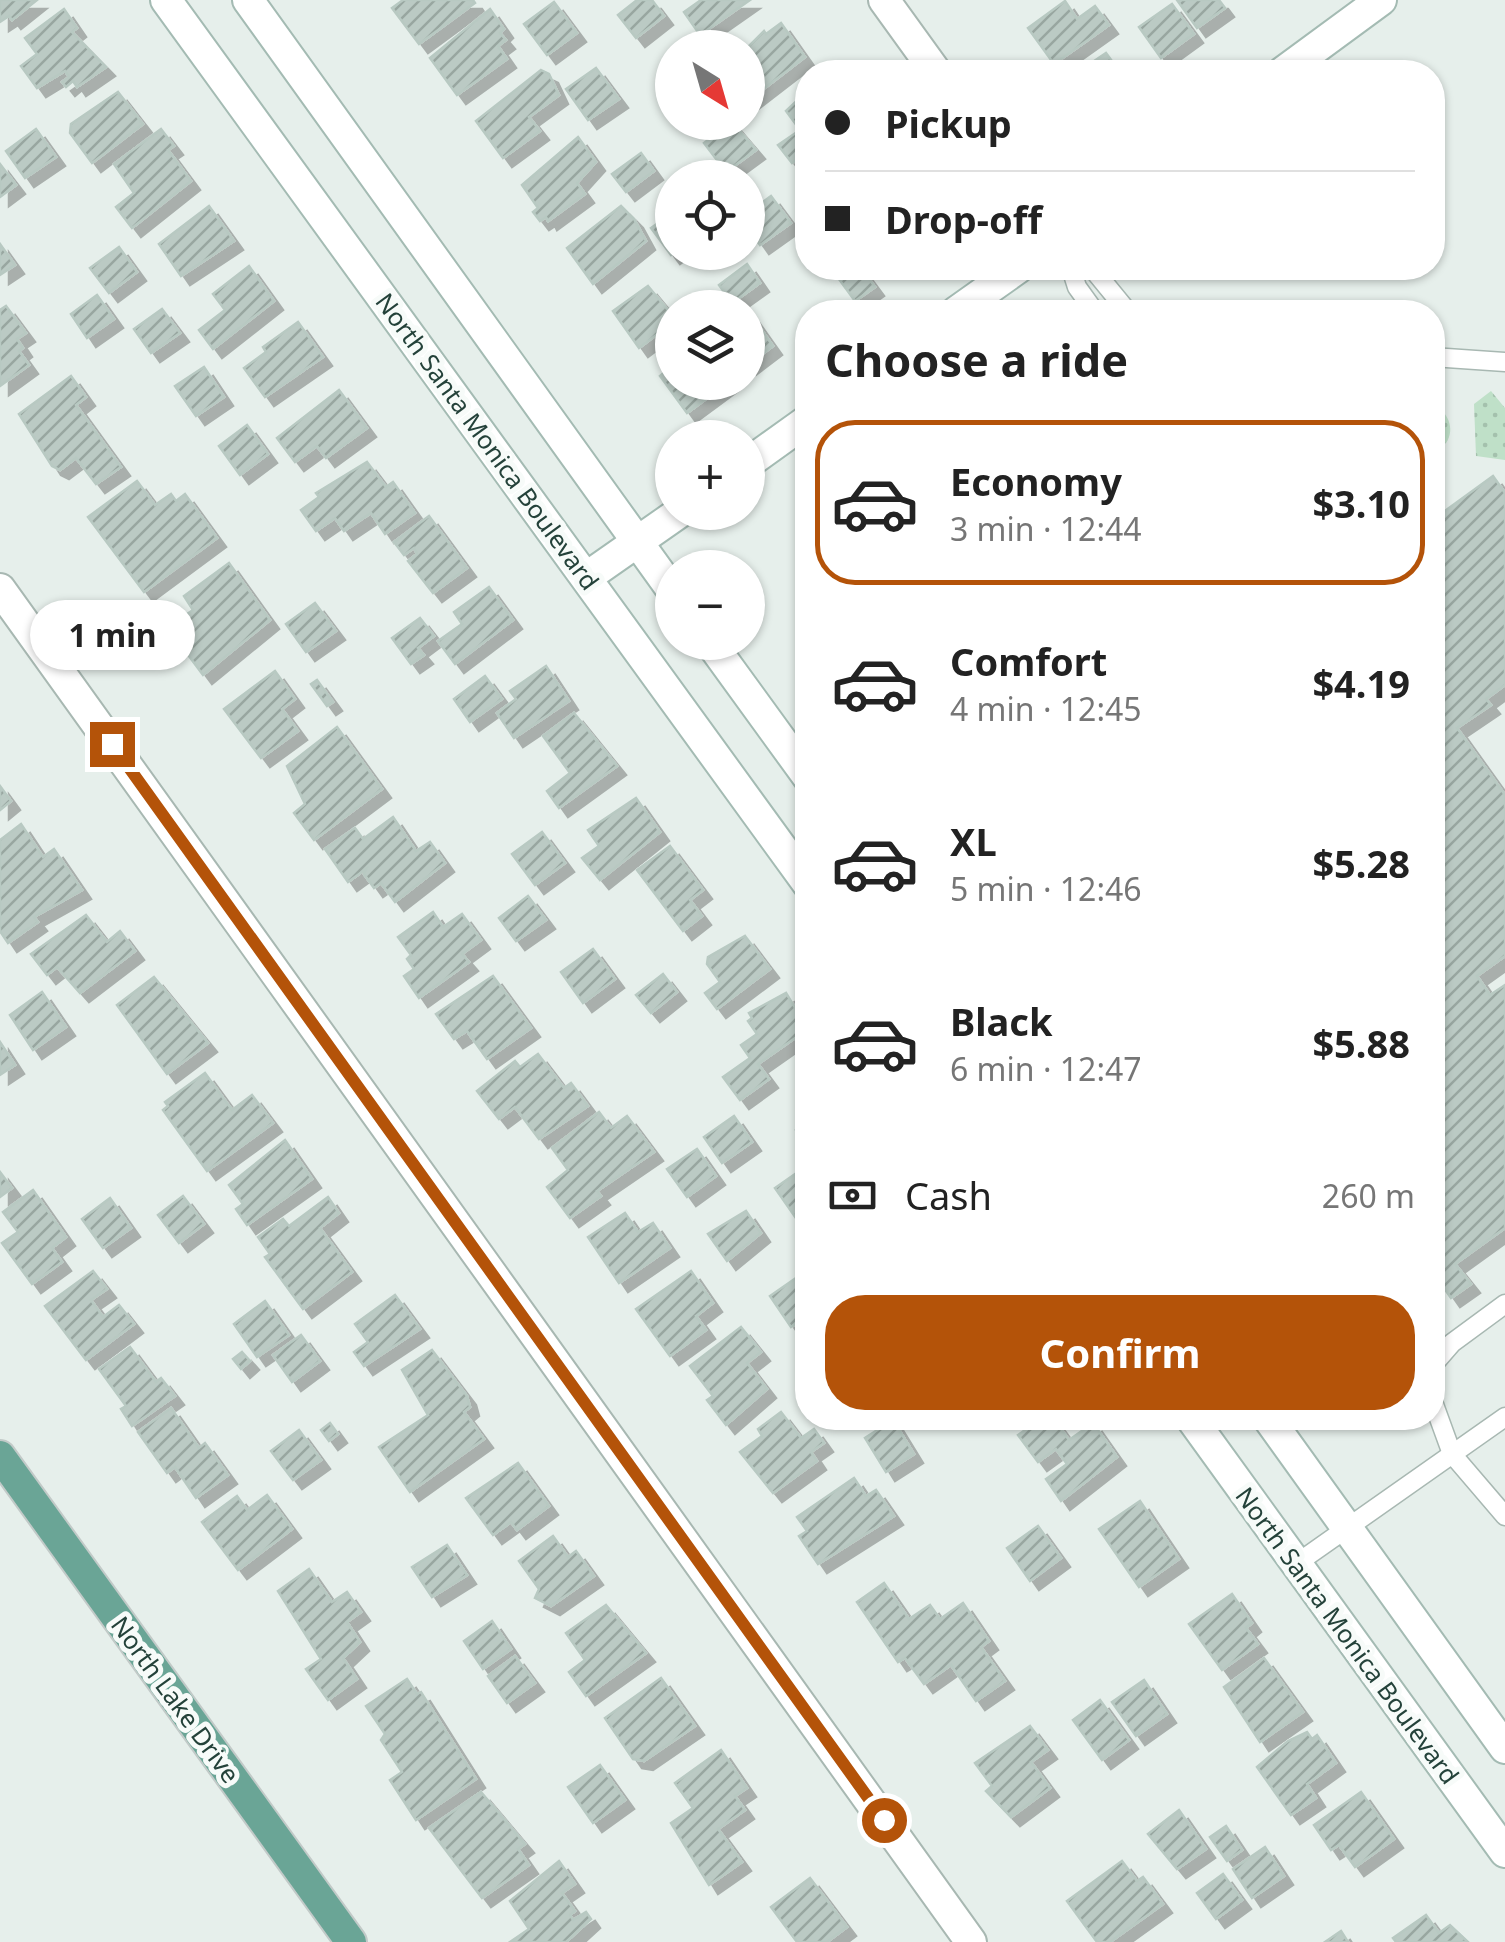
<!DOCTYPE html>
<html lang="en">
<head>
<meta charset="utf-8">
<style>
  body { margin:0; font-family:"Noto Sans",sans-serif; background:#f2f2f2; color:#222; height:100vh; display:flex; flex-direction:column; font-size:38px; white-space:nowrap }
  * { box-sizing:border-box; margin:0 }
  p { font-size:32px; color:#767676 }
  .icon { flex:none; width:55px; height:55px; fill:none; stroke:currentColor; stroke-width:2; stroke-linecap:round; stroke-linejoin:round }
  .map { position:relative; flex:1; overflow:hidden }
  .panel { position:absolute; left:795px; top:300px; width:650px; height:1130px; display:flex; flex-direction:column; background:#fff; border-radius:40px; box-shadow:0 2px 8px #0004 }
  .panel>* { flex:none }
  .guide { position:absolute; left:795px; top:60px; width:650px; height:220px; border-radius:40px; box-shadow:0 2px 8px #0004; display:grid; align-content:center; height:220px; padding:0 30px; background:#fff }
  .needle { width:65px; rotate:143deg }
  .buttons { position:absolute; left:655px; top:30px; display:grid; gap:20px }
  .buttons a { display:grid; place-items:center; width:110px; height:110px; border-radius:50%; background:#fff; box-shadow:0 2px 8px #0004; font-size:50px }
  .end { position:absolute; width:45px; height:45px; margin:-22px; border:12px solid #b45309; background:#fff; box-shadow:0 0 0 5px #fff }
  .from { border-radius:50% }
  .bubble { position:absolute; height:70px; border-radius:35px; background:#fff; box-shadow:0 2px 8px #0004; font-size:32px; font-weight:700; line-height:70px; text-align:center }
  .guide b { display:flex; align-items:center; gap:35px; height:95px; font-size:38px }
  .guide b+b { border-top:2px solid #e0e0e0 }
  .guide i { width:25px; height:25px; background:#222 }
  ul { padding:0; list-style:none }
  li { display:flex; align-items:center; gap:30px; height:165px; margin:0 20px 15px; padding:0 10px; border:5px solid transparent; border-radius:40px }
  li div { flex:1 }
  li b { display:block; font-size:38px }
  li em { font-style:normal; font-weight:700 }
  li.selected { border-color:#b45309 }
  li>.icon { width:90px; height:90px; stroke-width:1.5 }
  h2 { padding:0 30px; font-size:45px; line-height:120px }
  .pay { display:flex; align-items:center; gap:25px; height:110px; padding:0 30px; font-size:38px }
  .pay p { margin-inline-start:auto }
  .primary-button { display:flex; gap:20px; margin-top:auto; padding:20px 30px }
  .primary-button a { flex:1; height:115px; border-radius:40px; background:#b45309; color:#fff; font-size:40px; font-weight:700; line-height:115px; text-align:center }
  .map>svg:first-child { display:block }
  .park { fill:url(#park-dots) }
  .building { fill:url(#building-hatch); stroke:#b8c9c2; stroke-width:2.5; filter:url(#shadow) }
  .lines { fill:none; stroke-linecap:round; stroke-linejoin:round }
  .lane-casing { stroke:#a8b8b2; stroke-width:21 }
  .street-casing { stroke:#a8b8b2; stroke-width:34 }
  .secondary-casing { stroke:#a4bbb3; stroke-width:34 }
  .primary-casing { stroke:#c2cac8; stroke-width:34 }
  .lane { stroke:#fff; stroke-width:18 }
  .street { stroke:#fff; stroke-width:30 }
  .secondary { stroke:#fff; stroke-width:30 }
  .primary { stroke:#6aa596; stroke-width:30 }
  .route { stroke:#b45309; stroke-width:12 }
  .labels { text-anchor:middle; dominant-baseline:central; stroke-width:10; stroke-linejoin:round; paint-order:stroke }
  .street-label { font-size:25px; fill:#24423a; stroke:#f7fbf9 }
</style>
</head>
<body>
<div class="map">
<svg width="1505" height="1942" viewBox="0 0 1505 1942">
  <defs>
    <pattern id="park-dots" width="8" height="8" patternUnits="userSpaceOnUse" patternTransform="scale(2.5)"><rect width="8" height="8" fill="#bfe0c8"/><path d="M2 2h.1M6 6h.1" fill="none" stroke="#a4c1ad" stroke-width="1.8" stroke-linecap="round"/></pattern>
    <pattern id="building-hatch" width="6" height="6" patternUnits="userSpaceOnUse" patternTransform="scale(2.5)"><rect width="6" height="6" fill="#bbcac4"/><path d="M-1 1l2-2M0 6l6-6M5 7l2-2" fill="none" stroke="#98a6a0"/></pattern>
    <filter id="shadow"><feDropShadow dx="9" dy="9" stdDeviation="0" flood-color="#0004"/></filter>
  </defs>
  <rect width="100%" height="100%" fill="#e6efeb"/>
  <g class="park">
    <polygon points="1491,391 1505,408 1505,460 1476,456 1474,404"/>
    <path d="M1433 404C1447 411 1456 428 1446 443L1433 449Z"/>
  </g>
  <g class="building">
    <polygon points="0,0 37,0 12,20 9,16 0,22"/>
    <polygon points="403,0 473,0 475,3 419,44 392,8"/>
    <polygon points="637,0 652,0 664,16 636,38 618,15"/>
    <polygon points="701,0 750,0 700,35 684,12"/>
    <polygon points="1177,0 1219,0 1225,8 1197,28"/>
    <polygon points="1065,1 1077,19 1095,6 1109,25 1054,64 1028,28"/>
    <polygon points="554,2 577,33 547,55 524,24"/>
    <polygon points="1172,4 1194,34 1161,58 1139,27"/>
    <polygon points="64,9 77,28 72,32 106,67 77,87 73,81 66,87 62,82 69,77 65,71 37,88 21,66 37,54 25,38"/>
    <polygon points="490,9 504,29 500,33 506,40 498,46 507,59 457,95 430,58"/>
    <polygon points="781,23 805,57 748,101 748,71 756,65 747,48 764,31 766,34"/>
    <polygon points="1106,53 1120,72 1078,72"/>
    <polygon points="596,68 619,99 588,120 566,89"/>
    <polygon points="541,70 549,74 559,95 529,117 540,131 503,158 476,121"/>
    <polygon points="118,92 143,124 92,163 70,133 71,124"/>
    <polygon points="804,94 808,152 792,163 778,145 800,130 786,111"/>
    <polygon points="732,122 756,150 726,172 704,143"/>
    <polygon points="36,129 56,157 25,178 6,151"/>
    <polygon points="161,129 174,146 168,150 191,181 132,228 116,207 134,193 114,164"/>
    <polygon points="578,137 596,162 577,183 585,194 548,221 546,217 540,221 533,212 538,208 522,185"/>
    <polygon points="641,153 654,171 626,192 612,174"/>
    <polygon points="0,164 16,185 0,197"/>
    <polygon points="771,196 791,223 760,245 748,228 748,213"/>
    <polygon points="209,206 234,241 181,276 159,244"/>
    <polygon points="621,206 634,219 646,241 593,284 567,248"/>
    <polygon points="672,213 675,252 671,255 651,228"/>
    <polygon points="0,244 15,265 0,275"/>
    <polygon points="119,247 137,272 109,293 90,268"/>
    <polygon points="747,264 760,283 732,303 719,285"/>
    <polygon points="249,266 274,301 213,349 199,330 225,310 213,294"/>
    <polygon points="846,268 861,268 875,287 855,301 836,275"/>
    <polygon points="648,286 672,315 672,323 639,348 613,311"/>
    <polygon points="97,295 114,319 87,338 71,314"/>
    <polygon points="6,306 26,333 17,339 23,348 19,351 29,365 0,386 0,310"/>
    <polygon points="162,309 180,333 151,353 134,329"/>
    <polygon points="751,315 773,346 748,365 748,318"/>
    <polygon points="298,322 323,357 265,397 244,368 266,352 263,347"/>
    <polygon points="672,366 672,382 729,382 687,413 660,376"/>
    <polygon points="204,367 224,397 196,416 175,386"/>
    <polygon points="71,376 86,397 76,405 121,467 96,484 76,458 60,470 52,466 19,414"/>
    <polygon points="339,390 367,428 326,458 317,446 295,462 277,438"/>
    <polygon points="247,425 268,454 240,475 219,446"/>
    <polygon points="367,462 386,487 393,482 415,513 385,534 371,513 344,531 335,518 316,531 301,510 319,497 316,493"/>
    <polygon points="1493,476 1505,493 1505,685 1486,699 1491,705 1457,728 1505,795 1505,956 1477,976 1490,995 1505,985 1505,1228 1455,1264 1471,1284 1451,1298 1437,1278 1432,1281 1432,509 1438,516"/>
    <polygon points="137,481 155,505 171,494 176,501 185,494 217,538 144,592 88,517"/>
    <polygon points="429,516 467,568 433,593 408,561 417,554 414,548 404,555 394,542"/>
    <polygon points="229,563 270,620 203,675 180,644 193,635 181,618 193,610 184,596"/>
    <polygon points="489,587 513,620 455,664 438,641 462,624 454,612"/>
    <polygon points="315,603 336,631 306,652 286,624"/>
    <polygon points="420,618 434,636 418,648 424,655 411,664 392,638"/>
    <polygon points="546,666 569,701 514,738 497,713 516,699 510,691"/>
    <polygon points="275,671 295,699 282,709 298,731 261,758 224,709"/>
    <polygon points="485,676 502,699 470,722 454,699"/>
    <polygon points="317,680 333,702 327,706 311,684"/>
    <polygon points="574,713 617,766 559,808 547,791 570,773 543,736"/>
    <polygon points="337,727 382,789 314,840 294,813 305,804 287,766"/>
    <polygon points="0,786 11,801 0,810"/>
    <polygon points="636,798 660,832 600,880 582,858 599,846 588,830"/>
    <polygon points="393,817 416,851 430,842 445,863 395,902 381,883 374,888 364,874 366,869 348,882 325,849 355,828 363,839"/>
    <polygon points="21,824 43,857 54,849 82,890 34,917 38,922 8,943 0,931 0,840"/>
    <polygon points="542,832 565,863 535,885 512,854"/>
    <polygon points="670,846 703,890 690,900 702,916 683,931 637,870"/>
    <polygon points="528,896 546,920 516,941 499,918"/>
    <polygon points="433,912 443,927 462,914 481,940 462,954 469,962 419,998 404,976 414,969 407,959 411,955 398,937"/>
    <polygon points="86,915 107,942 120,931 135,951 80,993 57,967 47,975 31,954"/>
    <polygon points="745,936 770,969 717,1009 705,993 720,982 707,964 708,957"/>
    <polygon points="593,949 615,979 583,1003 561,972"/>
    <polygon points="663,974 677,992 651,1013 636,995"/>
    <polygon points="493,976 531,1028 487,1059 467,1031 454,1039 436,1014"/>
    <polygon points="154,977 208,1043 167,1074 117,1005"/>
    <polygon points="42,992 66,1027 33,1050 10,1015"/>
    <polygon points="786,993 808,1029 758,1064 769,1079 740,1100 723,1077 750,1058 741,1045 757,1034 748,1021 752,1018 749,1013"/>
    <polygon points="0,1042 15,1065 0,1075"/>
    <polygon points="538,1054 564,1088 571,1083 588,1106 539,1139 515,1107 499,1119 477,1091 515,1061 520,1067"/>
    <polygon points="205,1073 232,1110 252,1095 273,1123 207,1171 163,1110 168,1106 165,1102"/>
    <polygon points="599,1112 611,1128 627,1116 654,1152 597,1191 601,1196 570,1218 547,1187 568,1170 552,1148"/>
    <polygon points="734,1116 752,1142 722,1163 704,1137"/>
    <polygon points="808,1122 808,1147 796,1130"/>
    <polygon points="285,1140 312,1179 247,1225 236,1209 243,1204 229,1185"/>
    <polygon points="697,1149 716,1176 687,1197 667,1169"/>
    <polygon points="805,1167 808,1214 798,1221 775,1188"/>
    <polygon points="0,1172 12,1188 0,1197"/>
    <polygon points="33,1190 66,1237 52,1248 62,1262 32,1284 2,1243 18,1232 3,1212"/>
    <polygon points="183,1196 204,1224 179,1243 158,1215"/>
    <polygon points="328,1197 339,1213 320,1228 352,1272 303,1309 265,1257 270,1254 258,1237 283,1219 289,1226"/>
    <polygon points="110,1198 131,1228 103,1248 82,1219"/>
    <polygon points="746,1211 761,1233 727,1261 708,1234"/>
    <polygon points="625,1213 638,1232 653,1223 670,1248 619,1283 588,1237"/>
    <polygon points="93,1271 107,1289 91,1300 103,1317 119,1305 134,1324 86,1360 45,1306"/>
    <polygon points="691,1271 713,1303 696,1316 706,1330 670,1356 636,1309"/>
    <polygon points="796,1278 808,1295 808,1316 791,1327 770,1296"/>
    <polygon points="395,1295 420,1329 364,1366 354,1352 368,1342 355,1324"/>
    <polygon points="265,1301 289,1335 257,1357 234,1324"/>
    <polygon points="741,1327 761,1352 747,1363 767,1389 726,1425 707,1400 713,1396 690,1366"/>
    <polygon points="301,1335 320,1361 292,1382 273,1355"/>
    <polygon points="130,1347 156,1382 161,1378 175,1396 132,1426 121,1409 126,1406 99,1369"/>
    <polygon points="432,1350 467,1396 470,1407 464,1412 484,1439 410,1492 379,1447 428,1415 402,1370"/>
    <polygon points="242,1352 250,1361 241,1369 233,1359"/>
    <polygon points="171,1408 199,1448 205,1443 228,1475 196,1498 175,1467 167,1473 138,1432"/>
    <polygon points="781,1412 801,1438 814,1429 824,1443 811,1452 817,1461 773,1493 740,1452 762,1436 758,1429"/>
    <polygon points="1042,1418 1053,1418 1069,1440 1093,1423 1117,1457 1061,1501 1046,1479 1067,1464 1056,1449 1038,1462 1018,1435"/>
    <polygon points="893,1420 914,1454 886,1472 865,1438"/>
    <polygon points="330,1423 338,1434 329,1441 321,1430"/>
    <polygon points="299,1430 321,1460 293,1480 271,1451"/>
    <polygon points="518,1463 549,1506 517,1530 511,1522 493,1535 466,1498"/>
    <polygon points="854,1478 866,1496 876,1490 894,1516 818,1564 799,1536 807,1531 797,1517"/>
    <polygon points="267,1495 292,1529 238,1570 202,1522 237,1496 247,1510"/>
    <polygon points="1140,1501 1179,1559 1139,1587 1099,1529"/>
    <polygon points="1038,1526 1061,1558 1030,1581 1007,1548"/>
    <polygon points="553,1536 568,1557 576,1551 594,1576 551,1606 535,1598 539,1589 519,1561"/>
    <polygon points="447,1545 467,1575 432,1597 412,1567"/>
    <polygon points="309,1569 332,1602 347,1592 361,1612 347,1622 360,1642 343,1658 357,1679 328,1700 306,1669 321,1659 278,1591"/>
    <polygon points="884,1583 909,1619 930,1605 940,1619 963,1603 989,1641 981,1647 1005,1681 976,1701 951,1665 924,1684 905,1658 898,1662 857,1602"/>
    <polygon points="1232,1594 1252,1623 1246,1628 1258,1644 1222,1670 1189,1624"/>
    <polygon points="606,1605 646,1653 586,1696 569,1672 585,1660 566,1633"/>
    <polygon points="492,1621 511,1649 483,1669 464,1641"/>
    <polygon points="515,1656 535,1683 507,1703 488,1676"/>
    <polygon points="1264,1658 1303,1712 1260,1742 1224,1687"/>
    <polygon points="661,1678 695,1726 644,1761 633,1759 605,1718"/>
    <polygon points="407,1679 417,1694 421,1692 476,1779 416,1820 390,1780 402,1772 381,1740 385,1734 366,1706"/>
    <polygon points="1144,1680 1167,1714 1136,1736 1112,1702"/>
    <polygon points="1100,1700 1129,1740 1102,1760 1073,1720"/>
    <polygon points="1030,1726 1048,1750 1031,1762 1050,1788 1011,1817 986,1791 992,1786 975,1763"/>
    <polygon points="1307,1732 1312,1739 1317,1735 1336,1763 1307,1784 1316,1798 1291,1815 1257,1767 1288,1741"/>
    <polygon points="721,1750 747,1788 735,1796 745,1810 718,1829 742,1862 709,1885 671,1823 693,1808 675,1783"/>
    <polygon points="600,1765 625,1800 593,1823 568,1787"/>
    <polygon points="481,1792 525,1844 518,1849 529,1865 482,1898 429,1828"/>
    <polygon points="1361,1792 1394,1839 1355,1867 1339,1845 1331,1850 1314,1825"/>
    <polygon points="1179,1810 1206,1849 1177,1869 1148,1834"/>
    <polygon points="1226,1826 1242,1850 1227,1861 1210,1837"/>
    <polygon points="1265,1847 1284,1876 1252,1898 1233,1869"/>
    <polygon points="559,1861 575,1884 562,1893 575,1911 570,1915 573,1920 586,1912 591,1919 566,1942 510,1942 529,1929 510,1901"/>
    <polygon points="1122,1861 1137,1881 1143,1877 1163,1904 1110,1942 1097,1942 1067,1901"/>
    <polygon points="1223,1874 1242,1900 1216,1919 1197,1893"/>
    <polygon points="810,1878 847,1927 827,1942 797,1942 771,1907"/>
    <polygon points="1426,1915 1439,1933 1450,1925 1468,1942 1396,1942 1393,1938"/>
    <polygon points="1341,1931 1348,1942 1325,1942"/>
  </g>
  <g class="lines">
    <defs>
      <g id="lane">
        <polyline points="1071,268 1077,287 1095,312"/>
        <polyline points="1092,268 1128,312"/>
        <polyline points="1432,357 1505,362"/>
        <polyline points="1432,1366 1452,1343 1505,1304"/>
        <polyline points="1432,1399 1452,1454 1505,1516"/>
        <polyline points="1296,1564 1505,1417"/>
      </g>
      <g id="street">
        <polyline points="884,0 936,72"/>
        <polyline points="0,589 971,1942"/>
      </g>
      <g id="secondary">
        <polyline points="166,0 808,884"/>
        <polyline points="248,0 672,590"/>
        <polyline points="1283,72 1381,0"/>
        <polyline points="956,312 1018,268"/>
        <polyline points="748,463 808,420"/>
        <polyline points="587,577 680,512"/>
        <polyline points="710,642 808,777"/>
        <polyline points="1191,1418 1505,1852"/>
        <polyline points="1268,1418 1505,1748"/>
      </g>
      <polyline id="primary" points="0,1456 351,1942"/>
    </defs>
    <use href="#lane" class="lane-casing"/>
    <use href="#street" class="street-casing"/>
    <use href="#secondary" class="secondary-casing"/>
    <use href="#primary" class="primary-casing"/>
    <use href="#lane" class="lane"/>
    <use href="#street" class="street"/>
    <use href="#secondary" class="secondary"/>
    <use href="#primary" class="primary"/>
  </g>
  <g class="lines">
    <polyline class="route" points="112,744 884,1820"/>
  </g>
  <g class="labels">
    <g class="street-label">
      <text transform="translate(488 441) rotate(54)">North Santa Monica Boulevard</text>
      <text transform="translate(1348 1635) rotate(54)">North Santa Monica Boulevard</text>
      <text transform="translate(176 1699) rotate(54)">North Lake Drive</text>
    </g>
  </g>
</svg>
<div class="buttons">
<a><svg class="needle" viewBox="-14 -14 28 28"><path d="M0-13l5 13h-10z" fill="#e53935"/><path d="M0 13l5-13h-10z" fill="#767676"/></svg></a>
<a><svg class="icon" aria-label="locate" viewBox="0 0 24 24"><circle cx="12" cy="12" r="6"/><path d="M12 2v4M12 18v4M2 12h4M18 12h4"/></svg></a>
<a><svg class="icon" aria-label="layers" viewBox="0 0 24 24"><path d="M12 4l9 5-9 5-9-5zM3 14l9 5 9-5"/></svg></a>
<a>+</a>
<a>−</a>
</div>
<i class="end from" style="left:884px;top:1820px"></i>
<i class="end" style="left:112px;top:744px"></i>
<div class="bubble" style="left:30px;top:600px;width:165px">1 min</div>
<div class="guide">
<b><i class="from"></i>Pickup</b>
<b><i></i>Drop-off</b>
</div>
<section class="panel">
<h2>Choose a ride</h2>
<ul>
<li class="selected"><svg class="icon" aria-label="car" viewBox="0 0 24 24"><path d="M5 17H2v-5l4-1 3-4h7l3 4 3 1v5h-3M9 17h6M6 11h13"/><circle cx="7" cy="17" r="2"/><circle cx="17" cy="17" r="2"/></svg><div><b>Economy</b><p>3 min · 12:44</p></div><em>$3.10</em></li>
<li><svg class="icon" aria-label="car" viewBox="0 0 24 24"><path d="M5 17H2v-5l4-1 3-4h7l3 4 3 1v5h-3M9 17h6M6 11h13"/><circle cx="7" cy="17" r="2"/><circle cx="17" cy="17" r="2"/></svg><div><b>Comfort</b><p>4 min · 12:45</p></div><em>$4.19</em></li>
<li><svg class="icon" aria-label="car" viewBox="0 0 24 24"><path d="M5 17H2v-5l4-1 3-4h7l3 4 3 1v5h-3M9 17h6M6 11h13"/><circle cx="7" cy="17" r="2"/><circle cx="17" cy="17" r="2"/></svg><div><b>XL</b><p>5 min · 12:46</p></div><em>$5.28</em></li>
<li><svg class="icon" aria-label="car" viewBox="0 0 24 24"><path d="M5 17H2v-5l4-1 3-4h7l3 4 3 1v5h-3M9 17h6M6 11h13"/><circle cx="7" cy="17" r="2"/><circle cx="17" cy="17" r="2"/></svg><div><b>Black</b><p>6 min · 12:47</p></div><em>$5.88</em></li>
</ul>
<div class="pay"><svg class="icon" aria-label="cash" viewBox="0 0 24 24"><path d="M3 7h18v10H3z"/><circle cx="12" cy="12" r="2"/></svg>Cash<p>260 m</p></div>
<div class="primary-button"><a>Confirm</a></div>
</section>
</div>
</body>
</html>
